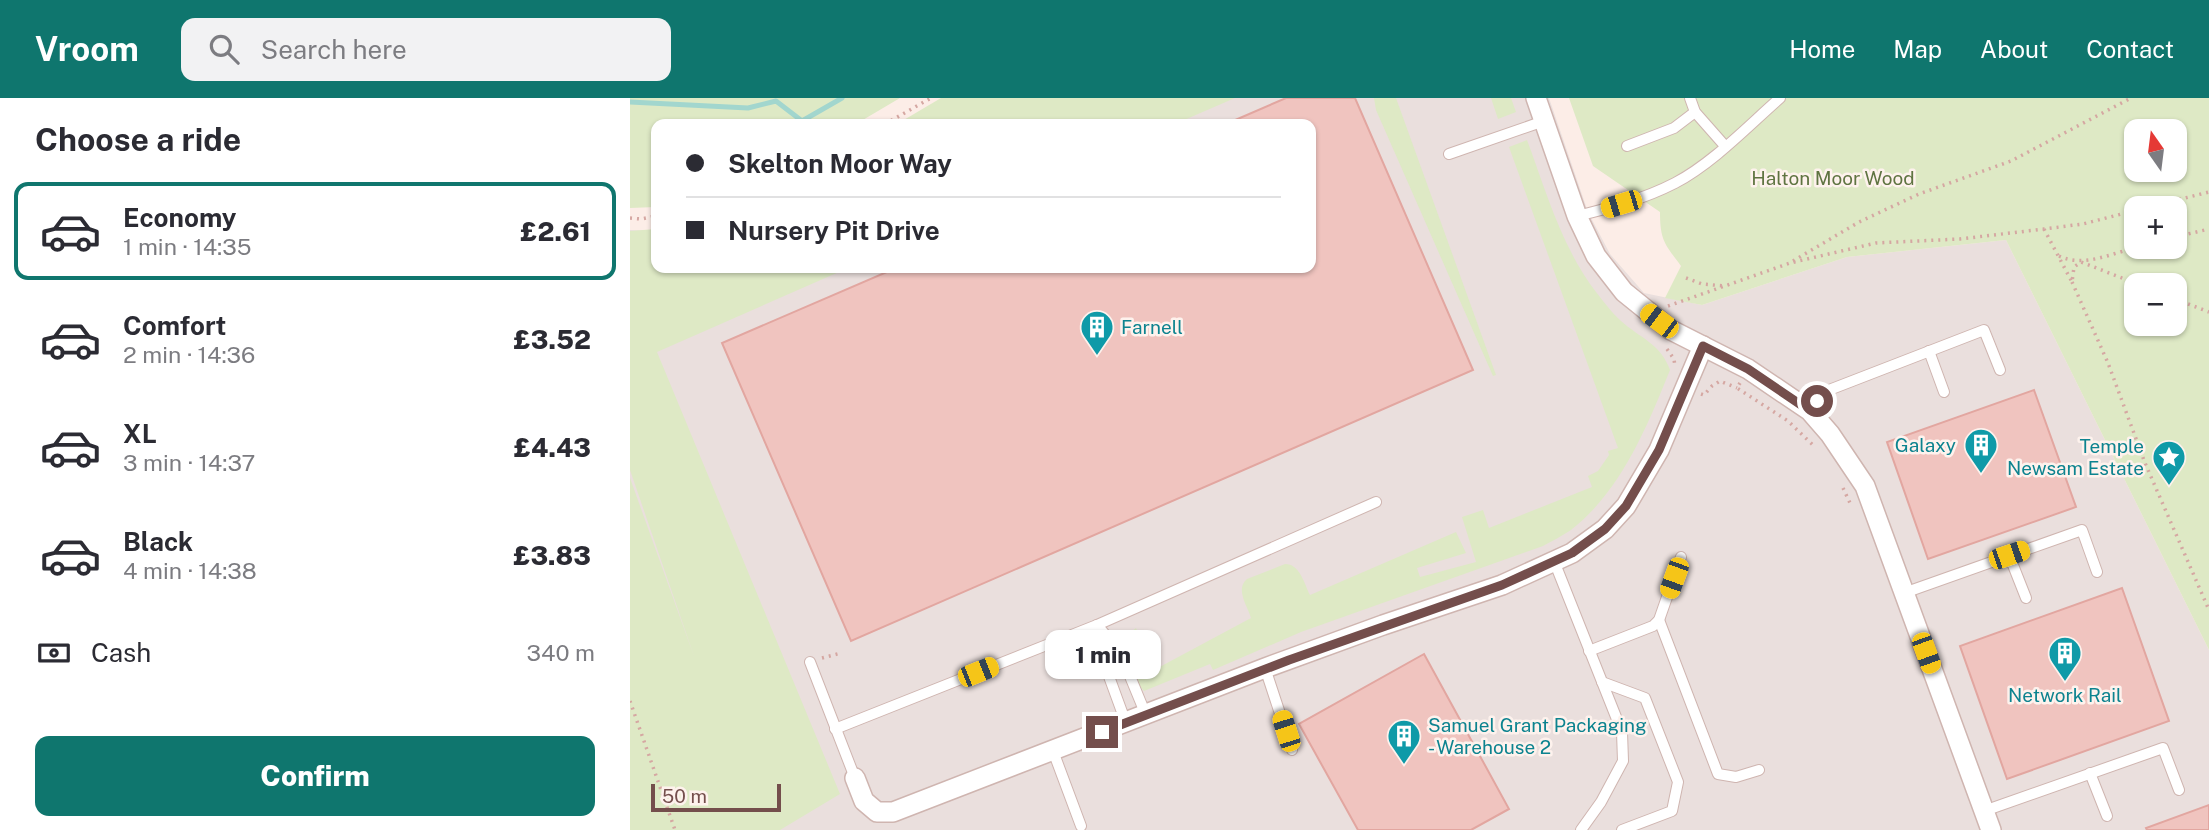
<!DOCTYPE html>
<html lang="en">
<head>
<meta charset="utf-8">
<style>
  body { margin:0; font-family:"Public Sans",sans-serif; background:#f2f2f3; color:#2b2b33; height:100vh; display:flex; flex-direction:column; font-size:26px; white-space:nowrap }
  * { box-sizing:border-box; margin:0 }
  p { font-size:23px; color:#7c7c81 }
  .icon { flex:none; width:38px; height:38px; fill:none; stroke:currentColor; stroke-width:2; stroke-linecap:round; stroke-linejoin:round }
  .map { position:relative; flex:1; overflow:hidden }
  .details { display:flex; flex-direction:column; background:#fff; width:630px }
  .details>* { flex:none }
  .banner { position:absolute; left:21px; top:21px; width:665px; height:154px; border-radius:14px; box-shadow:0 2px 5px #0004; display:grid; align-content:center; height:154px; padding:0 35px; background:#fff }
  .needle { width:46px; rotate:346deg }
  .tools { position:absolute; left:1494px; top:21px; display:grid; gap:14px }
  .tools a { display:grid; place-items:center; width:63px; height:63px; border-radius:14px; background:#fff; box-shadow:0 2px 5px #0004; font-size:35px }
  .scale { position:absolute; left:21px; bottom:18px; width:130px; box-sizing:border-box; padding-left:7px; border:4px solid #744e4c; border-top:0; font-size:19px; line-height:24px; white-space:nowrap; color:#744e4c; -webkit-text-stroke:5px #fef2ed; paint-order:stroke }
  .end { position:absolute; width:32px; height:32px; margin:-16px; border:9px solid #744e4c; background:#fff; box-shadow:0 0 0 4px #fff }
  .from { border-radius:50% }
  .bubble { position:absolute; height:49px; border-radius:14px; background:#fff; box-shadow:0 2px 5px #0004; font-size:23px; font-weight:800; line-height:49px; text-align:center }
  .car { position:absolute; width:21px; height:42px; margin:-21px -10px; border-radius:9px; box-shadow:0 0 5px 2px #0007; background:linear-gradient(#f5c518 24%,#345 0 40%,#f5c518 0 76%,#345 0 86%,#f5c518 0) }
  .banner b { display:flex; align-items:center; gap:24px; height:66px; font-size:26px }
  .banner b+b { border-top:2px solid #e1e1e2 }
  .banner i { width:18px; height:18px; background:#2b2b33 }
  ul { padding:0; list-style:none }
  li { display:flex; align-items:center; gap:21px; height:98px; margin:0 14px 10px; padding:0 21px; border:4px solid transparent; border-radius:14px }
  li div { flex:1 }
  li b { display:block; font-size:26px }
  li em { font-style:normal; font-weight:800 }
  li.on { border-color:#0f766e }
  li>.icon { width:63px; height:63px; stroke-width:1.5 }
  h2 { padding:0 35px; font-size:32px; line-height:84px }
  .pay { display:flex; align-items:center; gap:18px; height:77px; padding:0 35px; font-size:26px }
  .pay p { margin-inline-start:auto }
  .button { display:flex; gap:14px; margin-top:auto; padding:14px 35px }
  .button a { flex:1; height:80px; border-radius:14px; background:#0f766e; color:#fff; font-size:28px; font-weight:800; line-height:80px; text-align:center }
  header { display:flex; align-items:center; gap:42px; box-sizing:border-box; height:98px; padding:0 35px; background:#0f766e; color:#fff }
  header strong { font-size:33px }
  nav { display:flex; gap:38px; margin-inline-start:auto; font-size:24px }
  .search { width:490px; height:63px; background:#f2f2f3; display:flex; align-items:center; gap:18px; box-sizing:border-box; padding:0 24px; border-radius:14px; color:#7c7c81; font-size:26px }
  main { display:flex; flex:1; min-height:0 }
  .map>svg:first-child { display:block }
  .industrial { fill:#eadfdd }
  .green { fill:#dee9c5; fill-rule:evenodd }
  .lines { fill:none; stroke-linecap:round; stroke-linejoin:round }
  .stream { stroke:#a2d6ce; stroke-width:5 }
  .building { fill:#f0c4bf; stroke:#e2a6a0; stroke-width:2 }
  .lane-casing { stroke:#cfb5b0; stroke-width:12 }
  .street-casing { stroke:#cfb5b0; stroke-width:22 }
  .path { stroke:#d5a7a2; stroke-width:3.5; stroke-dasharray:2 5; stroke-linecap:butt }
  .lane { stroke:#fff; stroke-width:10 }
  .street { stroke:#fff; stroke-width:19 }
  .route { stroke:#744e4c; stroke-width:9 }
  .labels { text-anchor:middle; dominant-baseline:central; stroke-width:5; stroke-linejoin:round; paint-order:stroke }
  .park-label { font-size:19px; fill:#5f7441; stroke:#fef2ed }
  .culture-label { font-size:19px; fill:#0d838f; stroke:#fef2ed; text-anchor:start }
</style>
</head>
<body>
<header>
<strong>Vroom</strong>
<div class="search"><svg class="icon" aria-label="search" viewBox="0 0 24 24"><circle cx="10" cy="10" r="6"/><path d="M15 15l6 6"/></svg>Search here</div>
<nav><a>Home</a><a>Map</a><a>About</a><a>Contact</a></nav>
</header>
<main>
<section class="details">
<h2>Choose a ride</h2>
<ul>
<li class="on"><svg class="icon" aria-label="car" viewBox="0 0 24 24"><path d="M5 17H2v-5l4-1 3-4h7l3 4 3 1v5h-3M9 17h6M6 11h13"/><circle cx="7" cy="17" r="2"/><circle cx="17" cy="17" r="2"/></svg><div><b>Economy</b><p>1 min · 14:35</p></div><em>£2.61</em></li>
<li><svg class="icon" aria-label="car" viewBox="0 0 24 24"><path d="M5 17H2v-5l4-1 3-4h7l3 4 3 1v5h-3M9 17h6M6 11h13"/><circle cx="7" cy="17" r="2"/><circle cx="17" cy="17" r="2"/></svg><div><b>Comfort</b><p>2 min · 14:36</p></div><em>£3.52</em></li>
<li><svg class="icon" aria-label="car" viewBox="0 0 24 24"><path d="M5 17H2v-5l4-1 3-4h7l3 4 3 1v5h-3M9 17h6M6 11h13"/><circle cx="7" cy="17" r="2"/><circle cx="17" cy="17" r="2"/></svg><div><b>XL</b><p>3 min · 14:37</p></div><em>£4.43</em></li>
<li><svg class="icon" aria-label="car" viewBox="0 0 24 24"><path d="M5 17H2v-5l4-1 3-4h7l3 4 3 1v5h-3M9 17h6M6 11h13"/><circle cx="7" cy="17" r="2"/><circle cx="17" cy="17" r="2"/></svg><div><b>Black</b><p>4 min · 14:38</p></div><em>£3.83</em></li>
</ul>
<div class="pay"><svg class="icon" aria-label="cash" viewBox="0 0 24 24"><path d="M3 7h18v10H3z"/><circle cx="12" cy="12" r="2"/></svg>Cash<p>340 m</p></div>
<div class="button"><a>Confirm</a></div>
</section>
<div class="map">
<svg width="1579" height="732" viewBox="0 0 1579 732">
  <rect width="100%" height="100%" fill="#fcede7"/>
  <polygon class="industrial" points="346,0 919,0 958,114 980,156 1014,195 1072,207 1217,159 1376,142 1579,552 1579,732 0,732 0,132 26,133 26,170 681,170 681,26 301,26"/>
  <g class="green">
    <polygon points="0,0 270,0 226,26 26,26 26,109 0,110"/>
    <polygon points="311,0 605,0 545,26 267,26"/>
    <polygon points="744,0 766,0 866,277 863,278 746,12"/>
    <polygon points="861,0 881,0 886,14 868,21"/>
    <path d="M939 0H1579V552L1376 142 1217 159 1072 207 1035 200 1051 168C1035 146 1030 143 1030 114L963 68ZM1507 33H1545V72H1507ZM1507 110H1545V149H1507ZM1507 187H1545V226H1507Z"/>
    <path d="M897 42C916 93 932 150 966 194 974 204 982 215 991 223 1010 240 1031 246 1040 272 1017 329 991 393 941 432 932 438 922 443 913 448L671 534 583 572 580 566 514 593C501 580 496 553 499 536L506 530 524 572 621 520C617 507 605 491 617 481L655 466C670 466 674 485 680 497L826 434 836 455 787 470 790 479 846 464 832 419 853 412 859 430 962 389 958 378 968 373 979 357 978 353 988 350 879 49Z"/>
    <polygon points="26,131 26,170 218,170 27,254 210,696 150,732 0,732 0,380 65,561 0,372 0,133"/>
  </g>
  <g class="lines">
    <polyline class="stream" points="0,4 118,10 146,3 172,23 212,0"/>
  </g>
  <g class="building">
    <polygon points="656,0 725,0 843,272 221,543 92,245 266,170 681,170 681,26 596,26"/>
    <polygon points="1404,292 1446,409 1298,461 1257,344"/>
    <polygon points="1492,490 1539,623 1377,681 1330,548"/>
    <polygon points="794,556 879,711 841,732 728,732 669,626"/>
    <polygon points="1579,707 1579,732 1517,732 1516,730"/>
  </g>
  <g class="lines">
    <defs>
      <g id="lane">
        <polyline points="1060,0 1065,14 1095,48"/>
        <polyline points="997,48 1044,30 1065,14"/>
        <polyline points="819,56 914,23"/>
        <path d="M947 118C980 110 1014 101 1045 85 1083 65 1118 28 1150 0"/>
        <polyline points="1299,253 1314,294"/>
        <polyline points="1180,313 1199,292 1354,232 1370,272"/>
        <polyline points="1379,457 1396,500"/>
        <polyline points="924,463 992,634 993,663 971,704 951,732"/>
        <polyline points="1274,495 1452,432 1467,474"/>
        <polyline points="1029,522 1088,676 1106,679 1129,672"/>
        <polyline points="959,553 1023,528 1029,522 1051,459"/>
        <polyline points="180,564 225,680"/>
        <polyline points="635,570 662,652"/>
        <polyline points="972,584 1015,600 1048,684 1042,713 992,732"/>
        <polyline points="496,625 473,562 467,527 490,554 516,617"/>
        <polyline points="205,631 467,527 746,404"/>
        <polyline points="423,653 451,728"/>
        <polyline points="1460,675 1477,718"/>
        <polyline points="1354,713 1533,650 1549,692"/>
      </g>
      <g id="street">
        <polyline points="906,0 947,118 966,158 994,194 1041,232 1118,271 1180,313 1200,336 1235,388 1361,732"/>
        <polyline points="225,680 234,703 247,714 263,714 635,570 753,527 872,487 942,455 975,431 996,408 1029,352 1073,248"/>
      </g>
    </defs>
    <use href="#lane" class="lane-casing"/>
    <use href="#street" class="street-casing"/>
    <g class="path">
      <polyline points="255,26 301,0"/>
      <polyline points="1515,110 1579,94"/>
      <polyline points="0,120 11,121 26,118"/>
      <polyline points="1414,131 1442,184 1444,169 1451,164 1510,187"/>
      <polyline points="1545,139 1579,131"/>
      <path d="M1429 158C1454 170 1482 155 1508 149"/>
      <polyline points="1163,163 1229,124 1289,96 1381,63 1501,0"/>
      <polyline points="1056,180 1072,186 1095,188"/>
      <polyline points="1442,184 1478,265 1515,365 1579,512"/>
      <polyline points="1545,201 1579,214"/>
      <polyline points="1038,208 1160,165 1246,145 1330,141 1414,131 1453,126 1507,112"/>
      <polyline points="1037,251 1044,261 1045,269"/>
      <polyline points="1110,285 1107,290 1158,323 1185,349"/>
      <polyline points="1071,296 1074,297 1082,288 1090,283 1107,290"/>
      <polyline points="1213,390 1220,405"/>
      <polyline points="192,560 211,555"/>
      <polyline points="0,603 45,732"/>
    </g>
    <use href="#lane" class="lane"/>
    <use href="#street" class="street"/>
  </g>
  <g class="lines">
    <polyline class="route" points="472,634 659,562 872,487 942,455 975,431 996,408 1029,352 1073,248 1118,271 1180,313 1187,303"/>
  </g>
  <defs>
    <symbol id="building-pin" viewBox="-11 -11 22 30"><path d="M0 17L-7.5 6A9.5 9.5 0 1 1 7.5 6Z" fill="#0f9aa8" stroke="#fef2ed"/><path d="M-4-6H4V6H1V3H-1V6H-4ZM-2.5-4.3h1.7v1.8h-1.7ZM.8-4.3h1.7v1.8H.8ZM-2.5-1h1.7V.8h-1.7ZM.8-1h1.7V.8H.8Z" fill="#fff"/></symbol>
    <symbol id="sight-pin" viewBox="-11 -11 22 30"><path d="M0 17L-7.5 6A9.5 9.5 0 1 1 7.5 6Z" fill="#0f9aa8" stroke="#fef2ed"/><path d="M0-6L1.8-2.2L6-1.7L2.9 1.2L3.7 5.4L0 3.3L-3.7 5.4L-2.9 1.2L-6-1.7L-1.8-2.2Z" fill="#fff"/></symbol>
  </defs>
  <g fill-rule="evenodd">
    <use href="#building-pin" x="448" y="210" width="38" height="52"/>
    <use href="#building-pin" x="1332" y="328" width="38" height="52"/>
    <use href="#sight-pin" x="1520" y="340" width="38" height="52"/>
    <use href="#building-pin" x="1416" y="536" width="38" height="52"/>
    <use href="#building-pin" x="755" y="619" width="38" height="52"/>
  </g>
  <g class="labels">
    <g class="park-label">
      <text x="1203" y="80">Halton Moor Wood</text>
    </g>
    <g class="culture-label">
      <text x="491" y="229">Farnell</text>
      <text x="1326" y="347" text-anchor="end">Galaxy</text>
      <text x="1514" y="348" text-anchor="end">Temple<tspan x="1514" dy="22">Newsam Estate</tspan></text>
      <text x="1435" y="597" text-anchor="middle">Network Rail</text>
      <text x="798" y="627">Samuel Grant Packaging<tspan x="798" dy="22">- Warehouse 2</tspan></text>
    </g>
  </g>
</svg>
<div class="tools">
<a><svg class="needle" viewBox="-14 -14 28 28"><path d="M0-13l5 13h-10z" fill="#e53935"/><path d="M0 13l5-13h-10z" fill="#7c7c81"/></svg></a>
<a>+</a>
<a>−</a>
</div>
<div class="scale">50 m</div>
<i class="end from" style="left:1187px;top:303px"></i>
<i class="end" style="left:472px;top:634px"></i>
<div class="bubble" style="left:415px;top:532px;width:116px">1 min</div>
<i class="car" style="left:991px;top:106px;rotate:253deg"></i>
<i class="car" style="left:1029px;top:223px;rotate:307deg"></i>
<i class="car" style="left:1379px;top:457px;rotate:71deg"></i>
<i class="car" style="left:1044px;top:480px;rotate:200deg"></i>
<i class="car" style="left:1296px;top:555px;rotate:160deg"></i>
<i class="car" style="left:348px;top:574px;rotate:68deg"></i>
<i class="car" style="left:656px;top:633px;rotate:342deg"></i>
<div class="banner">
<b><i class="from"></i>Skelton Moor Way</b>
<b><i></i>Nursery Pit Drive</b>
</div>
</div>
</main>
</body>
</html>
